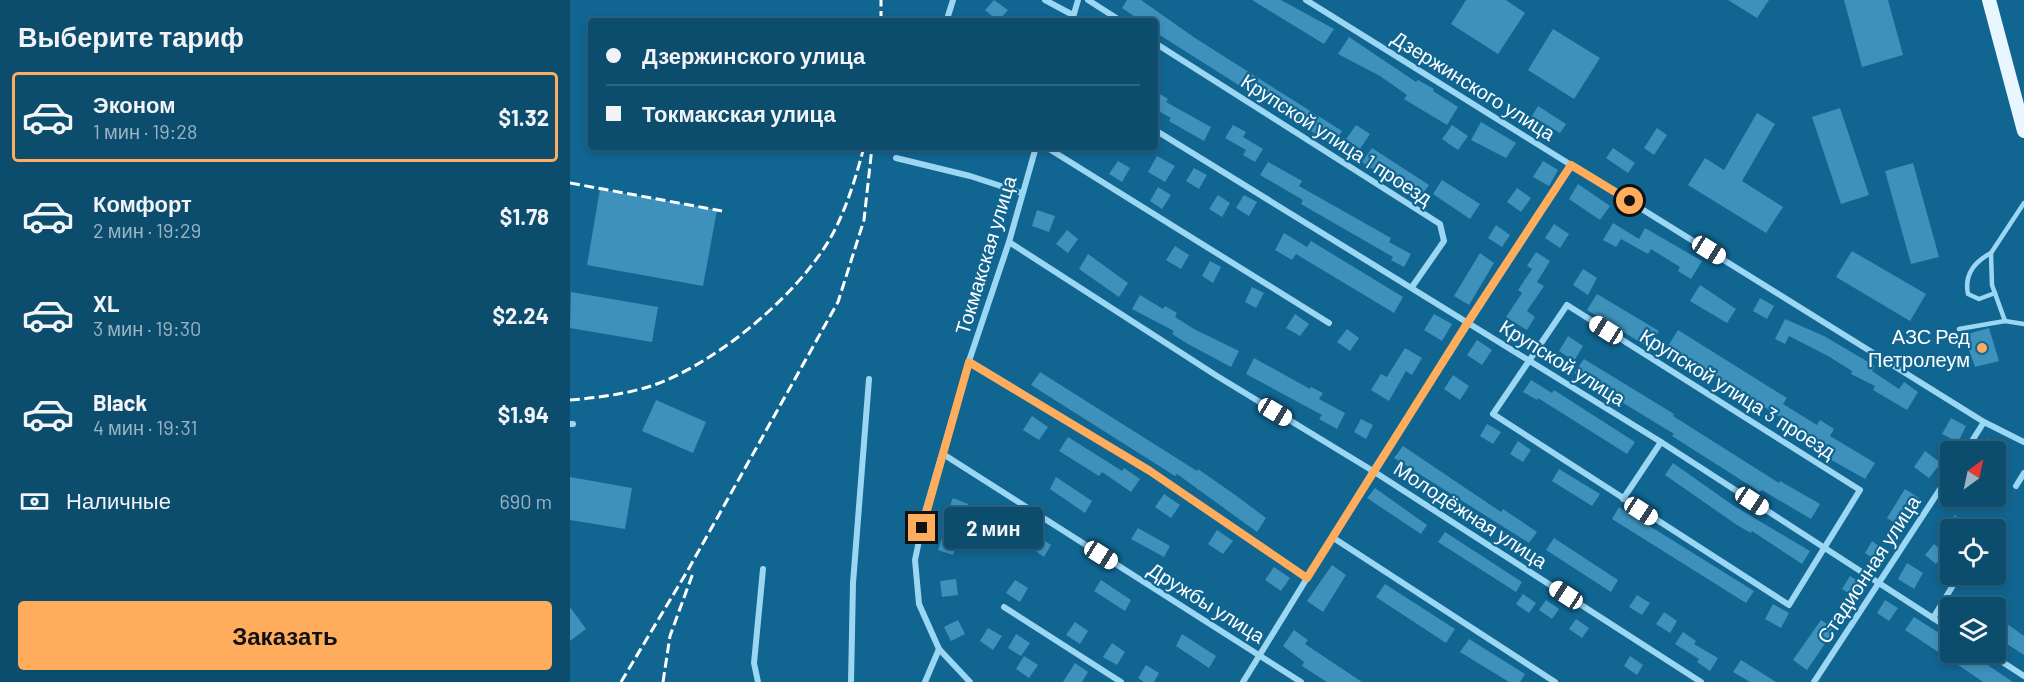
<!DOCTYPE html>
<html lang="ru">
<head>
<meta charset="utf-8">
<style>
  body { margin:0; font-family:Barlow,sans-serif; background:#155372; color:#f1f3f6; height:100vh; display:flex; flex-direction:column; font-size:22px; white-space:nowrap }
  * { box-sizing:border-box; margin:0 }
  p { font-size:20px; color:#9ab4c2 }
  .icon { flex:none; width:33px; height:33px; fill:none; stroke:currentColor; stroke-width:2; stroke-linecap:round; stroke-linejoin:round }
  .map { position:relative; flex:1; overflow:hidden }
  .details { display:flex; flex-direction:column; background:#0c4c6d; width:570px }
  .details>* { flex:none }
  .banner { position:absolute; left:18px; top:18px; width:570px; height:132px; border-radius:6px; box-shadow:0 3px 9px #0003,0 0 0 2px #2c6380; display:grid; align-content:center; height:132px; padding:0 18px; background:#0c4c6d }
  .needle { width:39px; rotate:33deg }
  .controls { position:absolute; left:1370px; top:441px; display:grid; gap:12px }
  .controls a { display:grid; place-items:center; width:66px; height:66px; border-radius:6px; background:#0c4c6d; box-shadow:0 3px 9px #0003,0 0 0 2px #2c6380; font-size:30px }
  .end { position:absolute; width:27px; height:27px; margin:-14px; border:8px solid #ffac5d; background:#111; box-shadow:0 0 0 3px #111 }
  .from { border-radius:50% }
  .bubble { position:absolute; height:42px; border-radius:6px; background:#0c4c6d; box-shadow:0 3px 9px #0003,0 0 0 2px #2c6380; font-size:20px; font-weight:700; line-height:42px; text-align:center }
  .car { position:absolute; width:18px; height:36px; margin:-18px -9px; border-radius:8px; box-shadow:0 0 4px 2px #0007; background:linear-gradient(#fff 24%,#345 0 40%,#fff 0 76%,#345 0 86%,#fff 0) }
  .banner b { display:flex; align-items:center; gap:21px; height:57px; font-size:22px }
  .banner b+b { border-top:2px solid #2c6380 }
  .banner i { width:15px; height:15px; background:#f1f3f6 }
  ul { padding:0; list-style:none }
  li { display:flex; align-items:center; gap:18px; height:90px; margin:0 12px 9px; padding:0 6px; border:3px solid transparent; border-radius:6px }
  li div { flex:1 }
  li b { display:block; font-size:22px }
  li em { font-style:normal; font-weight:700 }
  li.current { border-color:#ffac5d }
  li>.icon { width:54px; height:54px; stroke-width:1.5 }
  h2 { padding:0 18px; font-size:27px; line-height:72px }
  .pay { display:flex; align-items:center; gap:15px; height:66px; padding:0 18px; font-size:22px }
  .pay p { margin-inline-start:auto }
  .cta { display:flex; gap:12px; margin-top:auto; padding:12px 18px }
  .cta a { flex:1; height:69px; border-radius:6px; background:#ffac5d; color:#111; font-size:24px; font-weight:700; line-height:69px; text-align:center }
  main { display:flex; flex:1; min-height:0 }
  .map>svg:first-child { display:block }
  .building { fill:#3e91bb }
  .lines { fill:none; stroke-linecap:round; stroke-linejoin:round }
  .service { stroke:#9bd6f3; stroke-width:4.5 }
  .minor { stroke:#9bd6f3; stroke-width:6 }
  .primary { stroke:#e7f6ff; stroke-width:14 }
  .rail { stroke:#fff; stroke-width:3; stroke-dasharray:10 4.5; stroke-linecap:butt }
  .route { stroke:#ffac5d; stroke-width:8 }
  .poi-dot { fill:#ffac5d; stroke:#106591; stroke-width:2 }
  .labels { text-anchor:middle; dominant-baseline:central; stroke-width:4.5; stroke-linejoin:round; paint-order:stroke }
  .street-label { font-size:20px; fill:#fff; stroke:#106591 }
  .poi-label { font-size:20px; fill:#fff; stroke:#106591; text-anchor:end }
</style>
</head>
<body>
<main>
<section class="details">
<h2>Выберите тариф</h2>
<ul>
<li class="current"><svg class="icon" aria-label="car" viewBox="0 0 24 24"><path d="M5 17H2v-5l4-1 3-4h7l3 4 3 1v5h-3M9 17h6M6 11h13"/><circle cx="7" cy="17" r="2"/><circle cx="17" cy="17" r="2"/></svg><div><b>Эконом</b><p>1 мин · 19:28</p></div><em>$1.32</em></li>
<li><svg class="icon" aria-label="car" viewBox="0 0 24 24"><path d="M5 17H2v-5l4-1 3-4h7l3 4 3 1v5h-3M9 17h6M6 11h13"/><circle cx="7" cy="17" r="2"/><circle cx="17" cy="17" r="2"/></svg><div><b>Комфорт</b><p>2 мин · 19:29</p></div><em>$1.78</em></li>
<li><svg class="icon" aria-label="car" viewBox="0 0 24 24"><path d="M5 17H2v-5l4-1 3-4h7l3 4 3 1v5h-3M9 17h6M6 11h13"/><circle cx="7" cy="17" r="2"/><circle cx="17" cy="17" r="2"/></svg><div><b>XL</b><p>3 мин · 19:30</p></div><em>$2.24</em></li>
<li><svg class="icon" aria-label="car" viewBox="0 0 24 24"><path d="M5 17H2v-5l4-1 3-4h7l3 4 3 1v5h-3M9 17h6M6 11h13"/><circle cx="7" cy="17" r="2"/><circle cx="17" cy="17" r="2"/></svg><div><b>Black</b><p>4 мин · 19:31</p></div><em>$1.94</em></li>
</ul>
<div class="pay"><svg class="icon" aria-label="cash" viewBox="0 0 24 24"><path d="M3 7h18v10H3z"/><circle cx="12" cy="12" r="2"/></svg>Наличные<p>690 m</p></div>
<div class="cta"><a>Заказать</a></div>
</section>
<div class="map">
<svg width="1454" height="682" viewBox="0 0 1454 682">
  <rect width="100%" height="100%" fill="#106591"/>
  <g class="building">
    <polygon points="424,0 438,10 428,21 415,10"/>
    <polygon points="557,0 571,0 625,38 772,131 763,145 585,32 585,21 571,21 552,8"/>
    <polygon points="682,0 711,0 764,29 754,44"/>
    <polygon points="896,0 936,0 955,13 928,54 881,24"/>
    <polygon points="1158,0 1199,0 1187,18"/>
    <polygon points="1274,0 1318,0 1333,55 1292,67"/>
    <polygon points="983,29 1030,58 1004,99 958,70"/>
    <polygon points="779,37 846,82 848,80 864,89 863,91 888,107 877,125 834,99 837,95 810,76 768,54"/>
    <polygon points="585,91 598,99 596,102 641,127 634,141 599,121 601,118 585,109"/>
    <polygon points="968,106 996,124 990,133 962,116"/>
    <polygon points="1270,108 1299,195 1271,204 1242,117"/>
    <polygon points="1187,113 1205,124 1172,181 1213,207 1196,233 1118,185 1135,158 1154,170"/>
    <polygon points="911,122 946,143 936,158 901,140"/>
    <polygon points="663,125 676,132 673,137 693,149 685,162 673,155 676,150 655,138"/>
    <polygon points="786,125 800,134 790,149 776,139"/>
    <polygon points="882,125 898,136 888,150 872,139"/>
    <polygon points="1087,128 1097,135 1084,155 1074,148"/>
    <polygon points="802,148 859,185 849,199 792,162"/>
    <polygon points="1043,148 1065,163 1058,173 1036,158"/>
    <polygon points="587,156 605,166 595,182 578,172"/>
    <polygon points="548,161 560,168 552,182 539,174"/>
    <polygon points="973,161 988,170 979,186 963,177"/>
    <polygon points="698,162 732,181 729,186 821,238 819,242 841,254 834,267 821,260 823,257 731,204 733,200 690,175"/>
    <polygon points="1343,163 1369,257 1341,264 1315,171"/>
    <polygon points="624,168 637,175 629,189 616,181"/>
    <polygon points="872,180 910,204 900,219 863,194"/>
    <polygon points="1008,184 1040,206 1030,220 999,199"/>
    <polygon points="588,187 601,195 592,209 580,201"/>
    <polygon points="947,188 961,198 951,212 937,202"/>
    <polygon points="30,189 147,210 133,286 17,265"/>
    <polygon points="648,195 660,203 652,217 639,209"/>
    <polygon points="674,195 687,202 679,216 666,208"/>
    <polygon points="467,210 485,216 479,232 462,226"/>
    <polygon points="1043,223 1069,239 1075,228 1132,261 1121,279 1108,271 1110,267 1081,249 1078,254 1051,239 1046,247 1033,240"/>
    <polygon points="984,224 999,234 990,248 975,238"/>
    <polygon points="926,225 940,235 932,247 918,238"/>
    <polygon points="497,230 508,239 498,253 486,244"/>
    <polygon points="714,233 737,247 741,241 833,297 824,313 726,254 722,260 705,250"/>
    <polygon points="605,246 619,255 611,269 596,260"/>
    <polygon points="1282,251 1356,294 1340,321 1266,277"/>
    <polygon points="966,252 980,261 967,282 974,286 957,311 965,317 957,330 936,317 952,293 948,290 962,269 957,266"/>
    <polygon points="910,253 924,263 899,305 884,296"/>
    <polygon points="518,254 558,283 549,297 509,269"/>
    <polygon points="640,261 651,267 643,283 632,276"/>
    <polygon points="1013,269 1027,278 1018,295 1003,285"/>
    <polygon points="1130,285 1166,309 1157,323 1120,301"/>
    <polygon points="682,287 694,293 686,308 675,302"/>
    <polygon points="1,292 88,307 82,342 0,328"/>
    <polygon points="1027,294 1089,331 1078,347 1017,310"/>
    <polygon points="570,295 593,309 595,306 607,313 605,317 624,329 669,351 661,367 618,344 602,334 604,331 562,309"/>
    <polygon points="1190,298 1204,306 1197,319 1183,311"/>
    <polygon points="725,314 739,324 730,336 716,328"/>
    <polygon points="864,314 882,324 872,341 854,330"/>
    <polygon points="1215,319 1254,336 1305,366 1302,371 1329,389 1334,382 1348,392 1337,410 1303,390 1305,386 1281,374 1282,371 1258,356 1219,336 1215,344 1205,339"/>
    <polygon points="1419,328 1429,361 1405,367 1394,335"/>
    <polygon points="777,329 789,338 780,351 767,342"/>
    <polygon points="1108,330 1217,398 1213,404 1247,425 1250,420 1264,429 1260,436 1305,463 1295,479 1258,458 1263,451 1229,430 1226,435 1212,426 1215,420 1098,346"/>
    <polygon points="998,336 1013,346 1004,361 989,351"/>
    <polygon points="907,340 922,350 912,365 897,355"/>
    <polygon points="835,348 852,358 842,375 836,371 819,401 801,390 811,374 817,377"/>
    <polygon points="684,358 740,389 741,387 753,393 749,399 775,413 767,429 749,419 752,415 676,374"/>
    <polygon points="1014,359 1104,414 1103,416 1209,483 1210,481 1250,504 1241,519 1192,490 1190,492 1102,436 1104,434 1004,373"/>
    <polygon points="470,372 627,471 628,469 668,497 696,518 687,532 607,474 605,476 461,385"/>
    <polygon points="883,375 899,386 890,400 874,389"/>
    <polygon points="961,380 982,393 984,390 1065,442 1057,454 968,398 967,400 953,392"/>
    <polygon points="86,400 136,422 123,453 72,431"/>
    <polygon points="462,416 478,427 469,440 453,430"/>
    <polygon points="1381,418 1396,426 1388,442 1372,434"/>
    <polygon points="791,419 803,425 796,439 784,432"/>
    <polygon points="917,424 931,432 923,444 910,436"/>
    <polygon points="498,437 552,471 554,468 570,479 561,492 532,472 529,476 489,451"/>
    <polygon points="1417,438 1438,452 1409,452"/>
    <polygon points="948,441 961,450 953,462 940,454"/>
    <polygon points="833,446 931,512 933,509 967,532 959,543 824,458"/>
    <polygon points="1355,451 1371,463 1359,478 1344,467"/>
    <polygon points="1103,463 1164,506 1240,551 1232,564 1182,531 1181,533 1167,525 1095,475"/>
    <polygon points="989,469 1030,494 1022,506 982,481"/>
    <polygon points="0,477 62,488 55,529 0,520"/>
    <polygon points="486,477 522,501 515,513 480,489"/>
    <polygon points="805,488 857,525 851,534 797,498"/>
    <polygon points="1335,489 1349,498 1331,527 1317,518"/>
    <polygon points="594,494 610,505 601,518 585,507"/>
    <polygon points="383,498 398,504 392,519 377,513"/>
    <polygon points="1049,507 1184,591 1176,603 1042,519"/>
    <polygon points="1385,515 1395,525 1391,530 1372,530"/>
    <polygon points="440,517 481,545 474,557 433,528"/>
    <polygon points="568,528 600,546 594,557 561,539"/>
    <polygon points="647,530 663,541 653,554 638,544"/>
    <polygon points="875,532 952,582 946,592 868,542"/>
    <polygon points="373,535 388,540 383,555 368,550"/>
    <polygon points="984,538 1048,580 1041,592 976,550"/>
    <polygon points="1302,541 1316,551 1308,562 1295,553"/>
    <polygon points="1364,544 1375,553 1366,564 1355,555"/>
    <polygon points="1337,563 1353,573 1344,589 1328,579"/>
    <polygon points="762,565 776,575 753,612 737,601"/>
    <polygon points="704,567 720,578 711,591 695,580"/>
    <polygon points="1280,576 1293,584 1285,597 1272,589"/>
    <polygon points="386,579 388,595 372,597 370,581"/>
    <polygon points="445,580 458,588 450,602 436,593"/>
    <polygon points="531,580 561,600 555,611 524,591"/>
    <polygon points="815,584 885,629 876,643 806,597"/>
    <polygon points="953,594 966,603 959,613 946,604"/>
    <polygon points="1067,595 1080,603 1072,615 1059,607"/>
    <polygon points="976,600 989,609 982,619 969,610"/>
    <polygon points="1315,600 1328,608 1319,621 1307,613"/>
    <polygon points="1203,604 1219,613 1211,628 1195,619"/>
    <polygon points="0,607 16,629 0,641"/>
    <polygon points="1094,612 1107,621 1100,633 1086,624"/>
    <polygon points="1344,617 1380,640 1372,652 1398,652 1443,682 1413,682 1403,675 1335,630"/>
    <polygon points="1006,619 1019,628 1012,638 999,629"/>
    <polygon points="388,620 395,634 381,641 374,627"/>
    <polygon points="1251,620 1265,629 1237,670 1223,660"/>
    <polygon points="505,622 518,631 510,644 496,635"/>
    <polygon points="1436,623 1454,636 1454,655 1426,637"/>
    <polygon points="418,628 432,636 423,650 410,641"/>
    <polygon points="724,630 738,640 735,644 792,682 757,682 732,666 734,662 713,646"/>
    <polygon points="1113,632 1126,641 1124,644 1148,658 1140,671 1127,662 1129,659 1105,644"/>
    <polygon points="446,634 460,643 451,656 438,648"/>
    <polygon points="612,634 646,656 639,668 606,646"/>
    <polygon points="899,639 955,674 950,682 939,682 890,652"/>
    <polygon points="542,643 555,652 547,665 533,657"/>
    <polygon points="454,656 468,665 459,678 446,669"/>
    <polygon points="1060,656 1073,665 1067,675 1054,666"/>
    <polygon points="1171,660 1206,682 1180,682 1163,672"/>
    <polygon points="505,663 518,672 512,682 493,682"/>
    <polygon points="576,665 589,673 584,682 574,682 568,678"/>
  </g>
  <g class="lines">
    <g class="service">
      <path d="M1421 253C1404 262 1394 275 1398 294L1409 299 1425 293"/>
      <polyline points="1435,321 1422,285 1421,253 1454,203"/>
      <polyline points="1389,329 1435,321 1454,324"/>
    </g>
    <g class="minor">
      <polyline points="475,0 503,15"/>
      <polyline points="518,0 551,21"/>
      <polyline points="736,0 1414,422 1454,442"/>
      <polyline points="378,16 383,0"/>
      <polyline points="502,21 508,0"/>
      <polyline points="585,43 870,224 874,241 842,287"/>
      <polyline points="585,130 1091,442 1380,629"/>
      <polyline points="476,147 759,323"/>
      <polyline points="326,158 400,176 452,193"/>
      <polyline points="439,242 647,376 803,471 1131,682"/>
      <polygon points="997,305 1290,490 1219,605 923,414"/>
      <polyline points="399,361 580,471 737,578"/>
      <polyline points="0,424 3,424"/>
      <polyline points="1395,452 1414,422"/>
      <polyline points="373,454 731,682"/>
      <polyline points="1446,486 1454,473"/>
      <polyline points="1053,499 1091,442"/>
      <polyline points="762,537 985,682"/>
      <polyline points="434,607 551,682"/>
      <polyline points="1363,618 1390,574"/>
      <polyline points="1417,652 1454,676"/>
      <polyline points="188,682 184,663 193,569"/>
      <polyline points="281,682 283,583 299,379"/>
      <polyline points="355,682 369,649"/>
      <polyline points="400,682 369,649 349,604 345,560 355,512 399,361 439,242 466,147"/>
      <polyline points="673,682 803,471 1001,165"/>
      <polyline points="1244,682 1380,474"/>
    </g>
    <polyline class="primary" points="1419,0 1454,131"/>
    <g class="rail">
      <polyline points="311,21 311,0"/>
      <polyline points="0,183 152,211"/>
      <path d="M0 400C26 398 56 394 81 386 146 364 227 296 261 237 276 210 286 177 294 147"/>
      <polyline points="51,682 118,570 268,302 294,220 302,147"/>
      <polyline points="93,682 100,636 123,573"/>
    </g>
  </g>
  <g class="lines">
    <polyline class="route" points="352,528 399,362 580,471 737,578 898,322 1001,165 1060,201"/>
  </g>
  <circle class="poi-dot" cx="1412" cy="348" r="6"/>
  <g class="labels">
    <g class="street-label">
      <text transform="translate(904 85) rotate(32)">Дзержинского улица</text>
      <text transform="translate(767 139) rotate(33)">Крупской улица 1 проезд</text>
      <text transform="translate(415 255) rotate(-73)">Токмакская улица</text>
      <text transform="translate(993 362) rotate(32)">Крупской улица</text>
      <text transform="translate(1168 393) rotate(32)">Крупской улица 3 проезд</text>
      <text transform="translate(901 514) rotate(33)">Молодёжная улица</text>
      <text transform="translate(1298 569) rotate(-57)">Стадионная улица</text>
      <text transform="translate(637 602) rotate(32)">Дружбы улица</text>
    </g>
    <g class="poi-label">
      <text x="1400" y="336">АЗС Ред<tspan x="1400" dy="23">Петролеум</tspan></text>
    </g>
  </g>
</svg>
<div class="controls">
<a><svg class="needle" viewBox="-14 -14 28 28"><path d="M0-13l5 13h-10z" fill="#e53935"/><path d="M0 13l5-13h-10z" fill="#9ab4c2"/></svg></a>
<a><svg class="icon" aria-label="locate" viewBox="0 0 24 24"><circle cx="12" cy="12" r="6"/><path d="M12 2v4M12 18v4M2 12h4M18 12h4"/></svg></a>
<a><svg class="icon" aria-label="layers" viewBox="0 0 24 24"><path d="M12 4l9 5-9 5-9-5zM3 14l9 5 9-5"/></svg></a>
</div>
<i class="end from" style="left:1060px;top:201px"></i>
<i class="end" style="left:352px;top:528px"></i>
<div class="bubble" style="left:374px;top:507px;width:99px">2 мин</div>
<i class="car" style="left:1139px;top:250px;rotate:122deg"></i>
<i class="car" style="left:1036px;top:330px;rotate:302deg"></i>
<i class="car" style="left:705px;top:412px;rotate:121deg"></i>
<i class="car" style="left:1182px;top:501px;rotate:123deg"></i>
<i class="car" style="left:1071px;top:511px;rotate:123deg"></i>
<i class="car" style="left:531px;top:555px;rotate:122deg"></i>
<i class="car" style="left:996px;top:595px;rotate:303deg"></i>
<div class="banner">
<b><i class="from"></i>Дзержинского улица</b>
<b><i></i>Токмакская улица</b>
</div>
</div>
</main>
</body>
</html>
